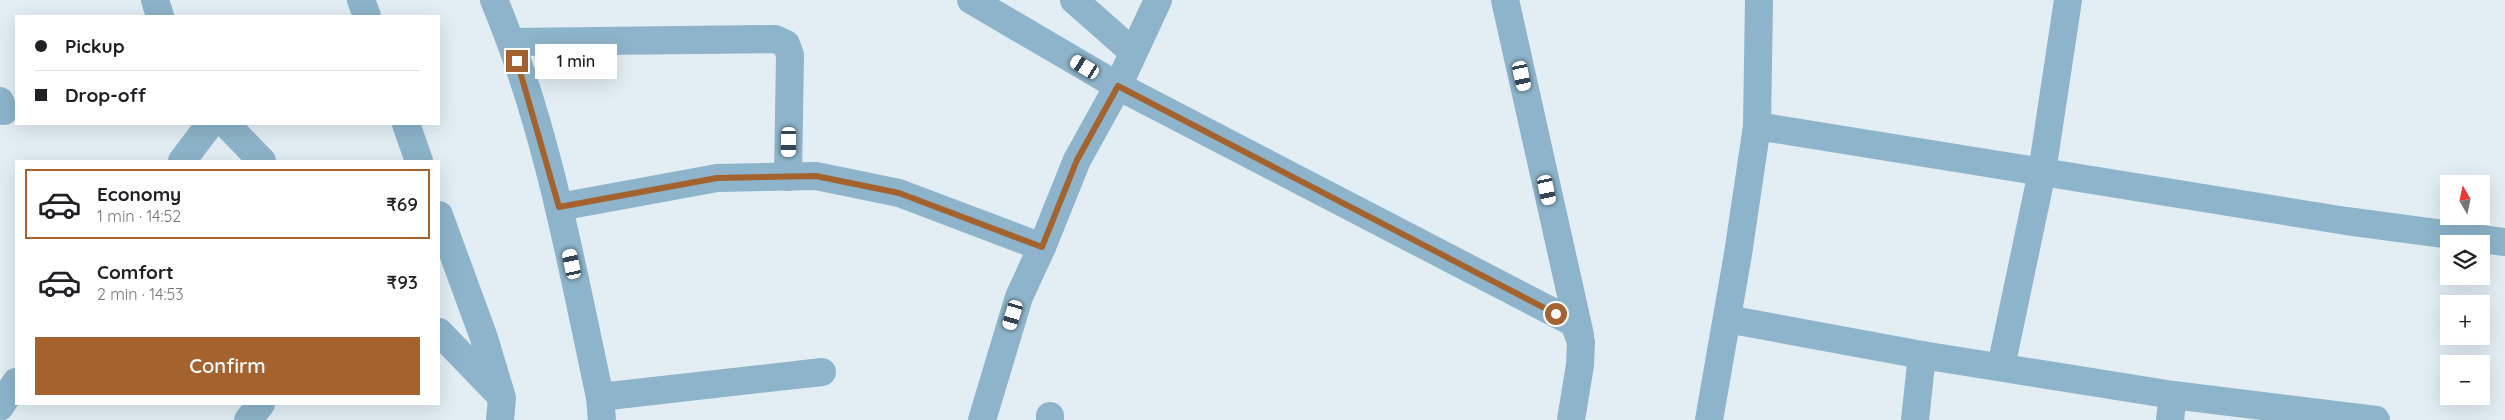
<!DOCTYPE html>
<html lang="en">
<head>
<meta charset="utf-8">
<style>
  body { margin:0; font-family:Quicksand,sans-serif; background:#f2f2f2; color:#202124; height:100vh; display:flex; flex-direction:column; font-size:19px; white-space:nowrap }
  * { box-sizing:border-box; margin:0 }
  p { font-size:16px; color:#757577 }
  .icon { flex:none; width:28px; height:28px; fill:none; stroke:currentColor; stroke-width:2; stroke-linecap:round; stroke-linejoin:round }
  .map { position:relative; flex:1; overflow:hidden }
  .drawer { position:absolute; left:15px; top:160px; width:425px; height:245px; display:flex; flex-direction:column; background:#fff; border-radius:0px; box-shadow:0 5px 20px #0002 }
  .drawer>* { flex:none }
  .guide { position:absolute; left:15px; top:15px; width:425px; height:110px; border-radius:0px; box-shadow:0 5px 20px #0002; display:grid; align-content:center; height:110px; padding:0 20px; background:#fff }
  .needle { width:32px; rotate:351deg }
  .fabs { position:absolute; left:2440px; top:175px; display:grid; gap:10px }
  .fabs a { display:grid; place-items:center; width:50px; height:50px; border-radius:0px; background:#fff; box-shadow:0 5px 20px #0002; font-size:25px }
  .end { position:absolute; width:22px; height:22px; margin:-11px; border:6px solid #a4622e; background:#fff; box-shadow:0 0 0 2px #fff }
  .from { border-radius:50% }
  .bubble { position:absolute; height:35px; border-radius:0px; background:#fff; box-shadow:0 5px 20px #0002; font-size:16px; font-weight:600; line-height:35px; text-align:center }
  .car { position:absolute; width:15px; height:30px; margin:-15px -8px; border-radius:6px; box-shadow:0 0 4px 1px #0007; background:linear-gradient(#fff 24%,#345 0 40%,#fff 0 76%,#345 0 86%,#fff 0) }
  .guide b { display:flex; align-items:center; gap:18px; height:48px; font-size:19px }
  .guide b+b { border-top:1px solid #e0e0e0 }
  .guide i { width:12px; height:12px; background:#202124 }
  ul { padding:9px 0 0; list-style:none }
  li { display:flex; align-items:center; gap:15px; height:70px; margin:0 10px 8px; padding:0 10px; border:2px solid transparent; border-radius:0px }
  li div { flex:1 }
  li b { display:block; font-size:19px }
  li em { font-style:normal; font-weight:600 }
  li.active { border-color:#a4622e }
  li>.icon { width:45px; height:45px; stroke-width:1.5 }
  .button { display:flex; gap:10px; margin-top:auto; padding:10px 20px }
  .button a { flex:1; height:58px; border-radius:0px; background:#a4622e; color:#fff; font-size:20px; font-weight:600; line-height:58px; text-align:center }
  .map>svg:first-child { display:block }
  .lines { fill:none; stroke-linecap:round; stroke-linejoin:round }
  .minor { stroke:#8db4ca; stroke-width:28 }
  .route { stroke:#a4622e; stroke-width:6 }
</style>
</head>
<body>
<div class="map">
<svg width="2505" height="420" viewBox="0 0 2505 420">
  <rect width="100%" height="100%" fill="#e2edf4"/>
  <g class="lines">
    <g class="minor">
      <polyline points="155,0 160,16"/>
      <polyline points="361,0 367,16"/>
      <path d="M494 0C547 126 571 263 600 397L602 420"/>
      <polyline points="971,0 1118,86 1574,323 1581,342 1580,365 1571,420"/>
      <polyline points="1074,0 1133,52"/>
      <polyline points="1505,0 1580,335"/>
      <polyline points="512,42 775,39 786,44 790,55 788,177"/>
      <polyline points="0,101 4,111"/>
      <polyline points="226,124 262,161"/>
      <polyline points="406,124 419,161"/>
      <polyline points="1757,126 2346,221 2505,242"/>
      <polyline points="182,161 210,124"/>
      <polyline points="559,207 717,178 816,176 899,193 1042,247"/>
      <polyline points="439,215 484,338 502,398 500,420"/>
      <polyline points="1727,319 1922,355 2173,395 2376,420"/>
      <polyline points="439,332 499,394"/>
      <polyline points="2001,367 2042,172 2068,0"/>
      <polyline points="600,397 822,372"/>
      <polyline points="0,407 16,382"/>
      <polyline points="248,420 261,404"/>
      <polyline points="982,420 1019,297 1042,247 1077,160 1118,86 1158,0"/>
      <polyline points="1050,420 1050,416"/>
      <polyline points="1709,420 1738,254 1757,126 1759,0"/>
      <polyline points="1915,420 1922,355"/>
      <polyline points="2170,420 2173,395"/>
    </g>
  </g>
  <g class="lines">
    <polyline class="route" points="517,61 559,207 717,178 816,176 899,193 1042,247 1077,160 1118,86 1556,314"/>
  </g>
</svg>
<div class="fabs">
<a><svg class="needle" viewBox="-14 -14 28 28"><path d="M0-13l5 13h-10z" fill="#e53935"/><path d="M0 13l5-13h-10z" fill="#757577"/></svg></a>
<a><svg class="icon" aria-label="layers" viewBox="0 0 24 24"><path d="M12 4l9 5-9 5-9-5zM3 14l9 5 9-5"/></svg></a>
<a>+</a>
<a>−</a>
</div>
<i class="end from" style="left:1556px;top:314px"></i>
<i class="end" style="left:517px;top:61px"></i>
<div class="bubble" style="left:535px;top:44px;width:82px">1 min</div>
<i class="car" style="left:1085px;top:67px;rotate:301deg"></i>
<i class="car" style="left:1522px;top:76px;rotate:168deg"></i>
<i class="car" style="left:789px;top:142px;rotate:181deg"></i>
<i class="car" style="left:1547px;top:190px;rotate:168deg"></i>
<i class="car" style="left:572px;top:264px;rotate:348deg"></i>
<i class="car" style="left:1013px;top:315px;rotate:197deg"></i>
<div class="guide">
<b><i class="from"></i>Pickup</b>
<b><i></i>Drop-off</b>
</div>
<section class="drawer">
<ul>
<li class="active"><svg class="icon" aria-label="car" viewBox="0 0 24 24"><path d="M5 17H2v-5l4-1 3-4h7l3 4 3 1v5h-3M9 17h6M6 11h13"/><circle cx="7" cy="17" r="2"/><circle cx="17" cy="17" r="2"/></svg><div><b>Economy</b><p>1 min · 14:52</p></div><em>₹69</em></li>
<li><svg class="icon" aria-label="car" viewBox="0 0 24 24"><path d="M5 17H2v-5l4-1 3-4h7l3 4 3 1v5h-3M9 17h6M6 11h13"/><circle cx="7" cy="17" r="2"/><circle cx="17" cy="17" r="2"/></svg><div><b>Comfort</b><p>2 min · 14:53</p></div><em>₹93</em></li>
</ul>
<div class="button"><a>Confirm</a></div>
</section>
</div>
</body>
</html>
